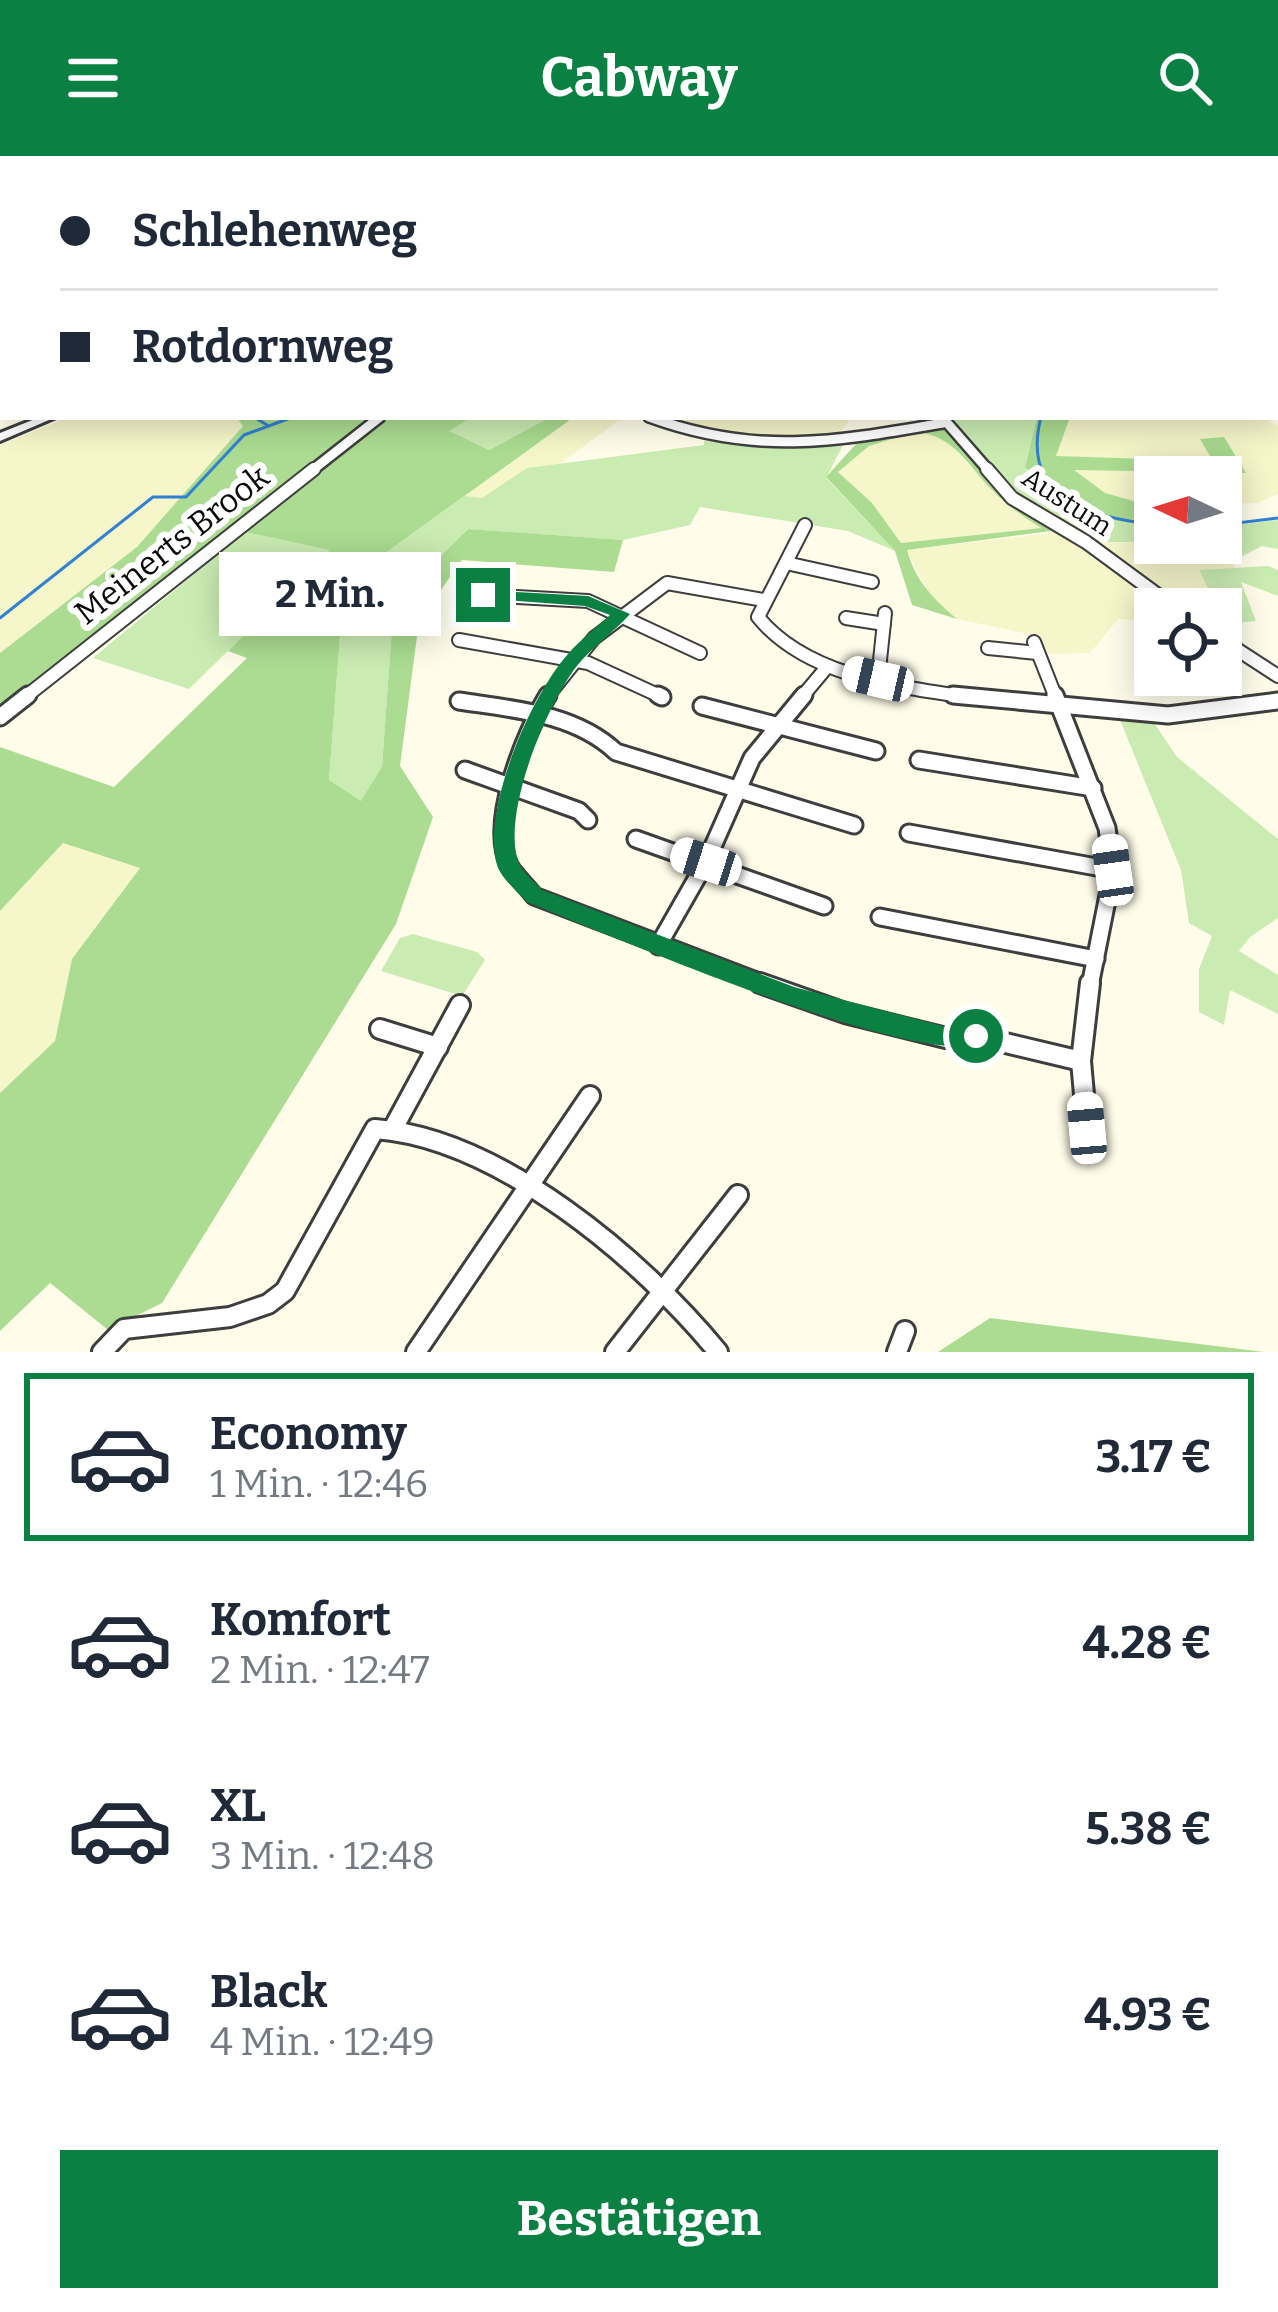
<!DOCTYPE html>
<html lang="de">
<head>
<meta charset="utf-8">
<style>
  body { margin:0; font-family:Bitter,serif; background:#f2f2f3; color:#1f2937; height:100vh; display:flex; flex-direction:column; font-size:45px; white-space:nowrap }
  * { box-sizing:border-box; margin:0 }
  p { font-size:39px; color:#747a83 }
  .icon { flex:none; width:66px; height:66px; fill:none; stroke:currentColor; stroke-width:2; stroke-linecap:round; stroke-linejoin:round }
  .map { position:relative; height:1196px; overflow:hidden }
  .sheet { display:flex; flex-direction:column; background:#fff; flex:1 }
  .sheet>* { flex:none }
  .top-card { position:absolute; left:0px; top:0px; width:1278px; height:264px; box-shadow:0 6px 30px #0003; display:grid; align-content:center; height:264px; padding:0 60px; background:#fff }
  .needle { width:78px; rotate:274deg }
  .fabs { position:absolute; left:1134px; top:300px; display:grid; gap:24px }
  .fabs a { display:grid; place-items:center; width:108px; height:108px; border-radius:0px; background:#fff; box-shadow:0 6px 30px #0003; font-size:60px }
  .end { position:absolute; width:54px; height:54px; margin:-27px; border:15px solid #0b8043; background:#fff; box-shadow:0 0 0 6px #fff }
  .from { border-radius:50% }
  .bubble { position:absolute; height:84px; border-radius:0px; background:#fff; box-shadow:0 6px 30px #0003; font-size:39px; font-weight:700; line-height:84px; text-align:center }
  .car { position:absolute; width:36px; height:72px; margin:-36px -18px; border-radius:15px; box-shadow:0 0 9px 3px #0007; background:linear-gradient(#fff 24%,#345 0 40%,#fff 0 76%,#345 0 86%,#fff 0) }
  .top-card b { display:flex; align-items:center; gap:42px; height:114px; font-size:45px }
  .top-card b+b { border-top:3px solid #e0e1e3 }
  .top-card i { width:30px; height:30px; background:#1f2937 }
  ul { padding:21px 0 0; list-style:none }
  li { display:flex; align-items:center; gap:36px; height:168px; margin:0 24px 18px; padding:0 36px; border:6px solid transparent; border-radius:0px }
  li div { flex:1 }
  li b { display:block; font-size:45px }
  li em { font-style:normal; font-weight:700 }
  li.selected { border-color:#0b8043 }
  li>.icon { width:108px; height:108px; stroke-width:1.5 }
  .action { display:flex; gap:24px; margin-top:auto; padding:24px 60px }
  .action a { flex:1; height:138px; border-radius:0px; background:#0b8043; color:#fff; font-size:48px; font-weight:700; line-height:138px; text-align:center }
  header { display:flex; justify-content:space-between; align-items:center; height:156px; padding:0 60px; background:#0b8043; color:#fff; font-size:54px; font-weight:700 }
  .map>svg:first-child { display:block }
  .farmland { fill:#f5f6c9 }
  .green { fill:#caebb2 }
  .forest { fill:#abdc91; fill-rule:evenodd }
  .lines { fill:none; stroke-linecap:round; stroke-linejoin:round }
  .stream { stroke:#3081d3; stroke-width:3 }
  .minor-far4-casing { stroke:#3e3e3e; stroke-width:10 }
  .minor-far3-casing { stroke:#3e3e3e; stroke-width:14 }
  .minor-far2-casing { stroke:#3e3e3e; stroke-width:16 }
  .minor-far1-casing { stroke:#3e3e3e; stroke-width:21 }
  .minor-casing { stroke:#3e3e3e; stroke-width:24 }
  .tertiary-casing { stroke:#3e3e3e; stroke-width:6 }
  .minor-far4 { stroke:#fff; stroke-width:8 }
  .minor-far3 { stroke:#fff; stroke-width:9 }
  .minor-far2 { stroke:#fff; stroke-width:12 }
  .minor-far1 { stroke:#fff; stroke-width:15 }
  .minor { stroke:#fff; stroke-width:18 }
  .tertiary { fill:#fff; fill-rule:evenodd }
  .route { fill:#0b8043 }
  .labels { text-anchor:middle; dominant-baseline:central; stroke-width:12; stroke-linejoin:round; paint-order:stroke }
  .far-street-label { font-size:27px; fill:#0b0b0b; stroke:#fff }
  .street-label { font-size:33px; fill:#0b0b0b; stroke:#fff }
</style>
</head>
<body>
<header><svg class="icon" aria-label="menu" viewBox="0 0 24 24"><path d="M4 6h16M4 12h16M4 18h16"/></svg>Cabway<svg class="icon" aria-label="search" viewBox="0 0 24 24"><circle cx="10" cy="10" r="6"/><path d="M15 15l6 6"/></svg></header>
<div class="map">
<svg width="1278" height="1196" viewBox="0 0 1278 1196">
  <rect width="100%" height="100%" fill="#fffdea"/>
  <g class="farmland">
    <polygon points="1275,217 1278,263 1269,265 1278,270 1278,338 1257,347 1221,348 1221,321 1155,321 1153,351 1105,337 1072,314 1215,305 1055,300 1070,261 1275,261"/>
    <polygon points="70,261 236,261 244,269 137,391 0,497 0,289"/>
    <polygon points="574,261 623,261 560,308 527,312 482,342 465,340"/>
    <polygon points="656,261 852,261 833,286 728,284"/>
    <polygon points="916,276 938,279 948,286 996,339 1043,372 901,387 872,347 838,316 869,290"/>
    <polygon points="1058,376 1169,453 1155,453 1155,465 1118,463 1090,497 1049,498 1038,480 957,463 932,443 906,394"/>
    <polygon points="1092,386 1194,387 1233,405 1235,413 1200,414 1209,434 1191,453 1186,453"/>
    <polygon points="63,687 140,712 72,803 55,885 0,937 0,755"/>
  </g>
  <g class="green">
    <polygon points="472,261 550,261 489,294 447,275"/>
    <path d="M947 261H1037L1025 313C1068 351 1097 367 1155 369V386H1092L1015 341Z"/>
    <polygon points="704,285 759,290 843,289 826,322 895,395 848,375 700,351 690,369 623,384 467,373 392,472 382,611 362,646 329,624 344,427 465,340 482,342 527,312 704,289"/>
    <polygon points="1278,364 1278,393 1262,390 1233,405 1194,387 1221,387 1221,371"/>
    <polygon points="247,374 331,394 189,533 93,502"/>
    <polygon points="1268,410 1278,414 1278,440 1241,426 1256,465 1221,468 1221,453 1191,453 1209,434 1199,414"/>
    <polygon points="1120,564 1152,564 1177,601 1278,683 1278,762 1250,781 1239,795 1278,819 1278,858 1230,834 1224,869 1199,856 1199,813 1212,780 1189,767 1181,714"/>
    <polygon points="413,778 477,796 485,804 462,840 381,815 400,782"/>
  </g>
  <g class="forest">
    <polygon points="236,261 472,261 449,275 489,294 550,261 574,261 344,427 329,624 361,645 382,611 392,472 425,416 468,373 623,384 614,416 462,404 419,465 400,610 433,661 396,768 162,1147 108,1174 50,1127 0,1175 0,937 55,885 72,803 140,712 63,687 0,755 0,591 114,631 247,502 228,495 330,394 229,372 0,552 0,497 137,391 243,270"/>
    <path d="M1037 261H1070L1056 300 1213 305 1200 283 1224 281 1246 317 1074 314 1105 337 1155 351V369C1097 367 1067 351 1025 312Z"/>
    <path d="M944 271 1008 343 1103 404 1051 375 907 394C915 424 933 443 957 463L912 449 895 395 826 321 856 288ZM916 276C953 278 969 311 993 335 1007 350 1024 361 1041 372L901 387 872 347 838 316 869 290Z"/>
    <polygon points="990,1162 1264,1196 938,1196"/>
  </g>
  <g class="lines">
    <g class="stream">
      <polyline points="254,261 267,269"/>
      <path d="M1041 261C1020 343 1088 360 1155 369"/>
      <polyline points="1221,369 1278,362"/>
      <polyline points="0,462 153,341 186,341 244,279 293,261"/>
    </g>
    <defs>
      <g id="minor-far4">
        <polyline points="579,0 594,3"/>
        <polyline points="1248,0 1256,3"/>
      </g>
      <g id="minor-far3">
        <path d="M649 261C756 300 834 286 943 267"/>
        <polyline points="942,261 990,316"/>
        <polyline points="310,316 380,261"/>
      </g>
      <g id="minor-far2">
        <polyline points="987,313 1012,342 1086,386 1177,453"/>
        <path d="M805 369 758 461C807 521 900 531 974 542"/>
        <polyline points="786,407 872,426"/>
        <polyline points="483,439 588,445 700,497"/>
        <polyline points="846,462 884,468"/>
        <polyline points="1221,483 1278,520"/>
        <polyline points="459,484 588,507 662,541"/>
        <polyline points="1034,486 1056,542"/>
        <polyline points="988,492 1037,497"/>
        <polyline points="878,523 885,457"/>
        <polyline points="24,542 314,313"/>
        <polyline points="546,542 594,482 667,427 764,444"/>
        <polyline points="801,542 827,511"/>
      </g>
      <g id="minor-far1">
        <path d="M548 539C525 577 487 668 510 711 516 721 527 730 534 740L769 830"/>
        <polyline points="658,539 662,541"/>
        <polyline points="953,539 1168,559 1278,545"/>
        <polyline points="1055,539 1107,672 1113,714 1090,830"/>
        <path d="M459 545C512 553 575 557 616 596L854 669"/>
        <polyline points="702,550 876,595"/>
        <polyline points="0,561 28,539"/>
        <polyline points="919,604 1093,632"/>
        <polyline points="465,614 579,655 588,664"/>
        <polyline points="909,677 1113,714"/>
        <polyline points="636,683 824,750"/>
        <polyline points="880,761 1096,803"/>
        <polyline points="658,790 706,706 752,602 804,539"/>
      </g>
      <g id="minor">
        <polyline points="760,827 845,857 946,882 976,880 1081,905"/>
        <polyline points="380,873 438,891"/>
        <polyline points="395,969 460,849"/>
        <polyline points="1087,972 1081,905 1090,827"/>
        <path d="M102 1196 124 1173 230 1161 268 1148 285 1135 375 973C499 982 642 1103 718 1196"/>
        <polyline points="416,1196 590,940"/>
        <polyline points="615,1196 738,1039"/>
        <polyline points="897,1196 905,1175"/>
      </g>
      <polygon id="tertiary" points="40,261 56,261 0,285 0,277"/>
    </defs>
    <use href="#minor-far4" class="minor-far4-casing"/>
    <use href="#minor-far3" class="minor-far3-casing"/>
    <use href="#minor-far2" class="minor-far2-casing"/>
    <use href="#minor-far1" class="minor-far1-casing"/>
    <use href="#minor" class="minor-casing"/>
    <use href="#tertiary" class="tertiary-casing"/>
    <use href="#minor-far4" class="minor-far4"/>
    <use href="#minor-far3" class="minor-far3"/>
    <use href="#minor-far2" class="minor-far2"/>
    <use href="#minor-far1" class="minor-far1"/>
    <use href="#minor" class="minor"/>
    <use href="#tertiary" class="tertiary"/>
  </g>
  <path class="route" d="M483 434 588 440 630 458C613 477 592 491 576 511 546 551 502 656 518 705 521 715 535 726 542 734L794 831 946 871 976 870 988 880 984 888C914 912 608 778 527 746 518 736 501 722 497 709 481 654 531 539 568 498 580 484 596 472 610 459L585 450 477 442V435Z"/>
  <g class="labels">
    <g class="far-street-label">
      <text transform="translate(1067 346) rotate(33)">Austum</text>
    </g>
    <g class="street-label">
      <text transform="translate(172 389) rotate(-38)">Meinerts Brook</text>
    </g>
  </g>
</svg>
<div class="fabs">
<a><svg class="needle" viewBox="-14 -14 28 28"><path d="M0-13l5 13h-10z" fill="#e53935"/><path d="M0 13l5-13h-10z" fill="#747a83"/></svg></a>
<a><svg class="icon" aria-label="locate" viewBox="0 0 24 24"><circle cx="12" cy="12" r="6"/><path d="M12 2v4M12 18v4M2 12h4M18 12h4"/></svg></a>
</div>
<i class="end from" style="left:976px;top:880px"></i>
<i class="end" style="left:483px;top:439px"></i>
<div class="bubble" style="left:219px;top:396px;width:222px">2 Min.</div>
<i class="car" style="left:878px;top:523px;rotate:283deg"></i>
<i class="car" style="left:706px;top:706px;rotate:288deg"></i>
<i class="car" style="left:1113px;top:714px;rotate:352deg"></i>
<i class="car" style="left:1087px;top:972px;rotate:355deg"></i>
<div class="top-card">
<b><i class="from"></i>Schlehenweg</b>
<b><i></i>Rotdornweg</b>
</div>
</div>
<section class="sheet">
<ul>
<li class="selected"><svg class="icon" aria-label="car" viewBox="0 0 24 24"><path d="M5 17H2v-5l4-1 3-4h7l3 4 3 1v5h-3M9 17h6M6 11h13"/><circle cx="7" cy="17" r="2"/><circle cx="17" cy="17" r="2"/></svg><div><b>Economy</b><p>1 Min. · 12:46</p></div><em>3.17 €</em></li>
<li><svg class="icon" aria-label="car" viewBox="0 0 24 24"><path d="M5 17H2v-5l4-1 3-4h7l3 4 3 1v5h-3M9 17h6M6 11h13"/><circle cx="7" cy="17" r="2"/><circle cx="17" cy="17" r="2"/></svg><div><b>Komfort</b><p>2 Min. · 12:47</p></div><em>4.28 €</em></li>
<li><svg class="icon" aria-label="car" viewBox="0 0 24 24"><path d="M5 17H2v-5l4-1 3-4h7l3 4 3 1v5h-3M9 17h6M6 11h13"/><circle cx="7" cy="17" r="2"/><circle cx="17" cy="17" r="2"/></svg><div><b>XL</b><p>3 Min. · 12:48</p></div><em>5.38 €</em></li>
<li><svg class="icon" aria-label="car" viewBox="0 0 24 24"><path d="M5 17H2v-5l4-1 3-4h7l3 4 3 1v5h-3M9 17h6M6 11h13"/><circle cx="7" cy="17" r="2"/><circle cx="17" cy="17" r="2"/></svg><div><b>Black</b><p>4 Min. · 12:49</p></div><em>4.93 €</em></li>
</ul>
<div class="action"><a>Bestätigen</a></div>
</section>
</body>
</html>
